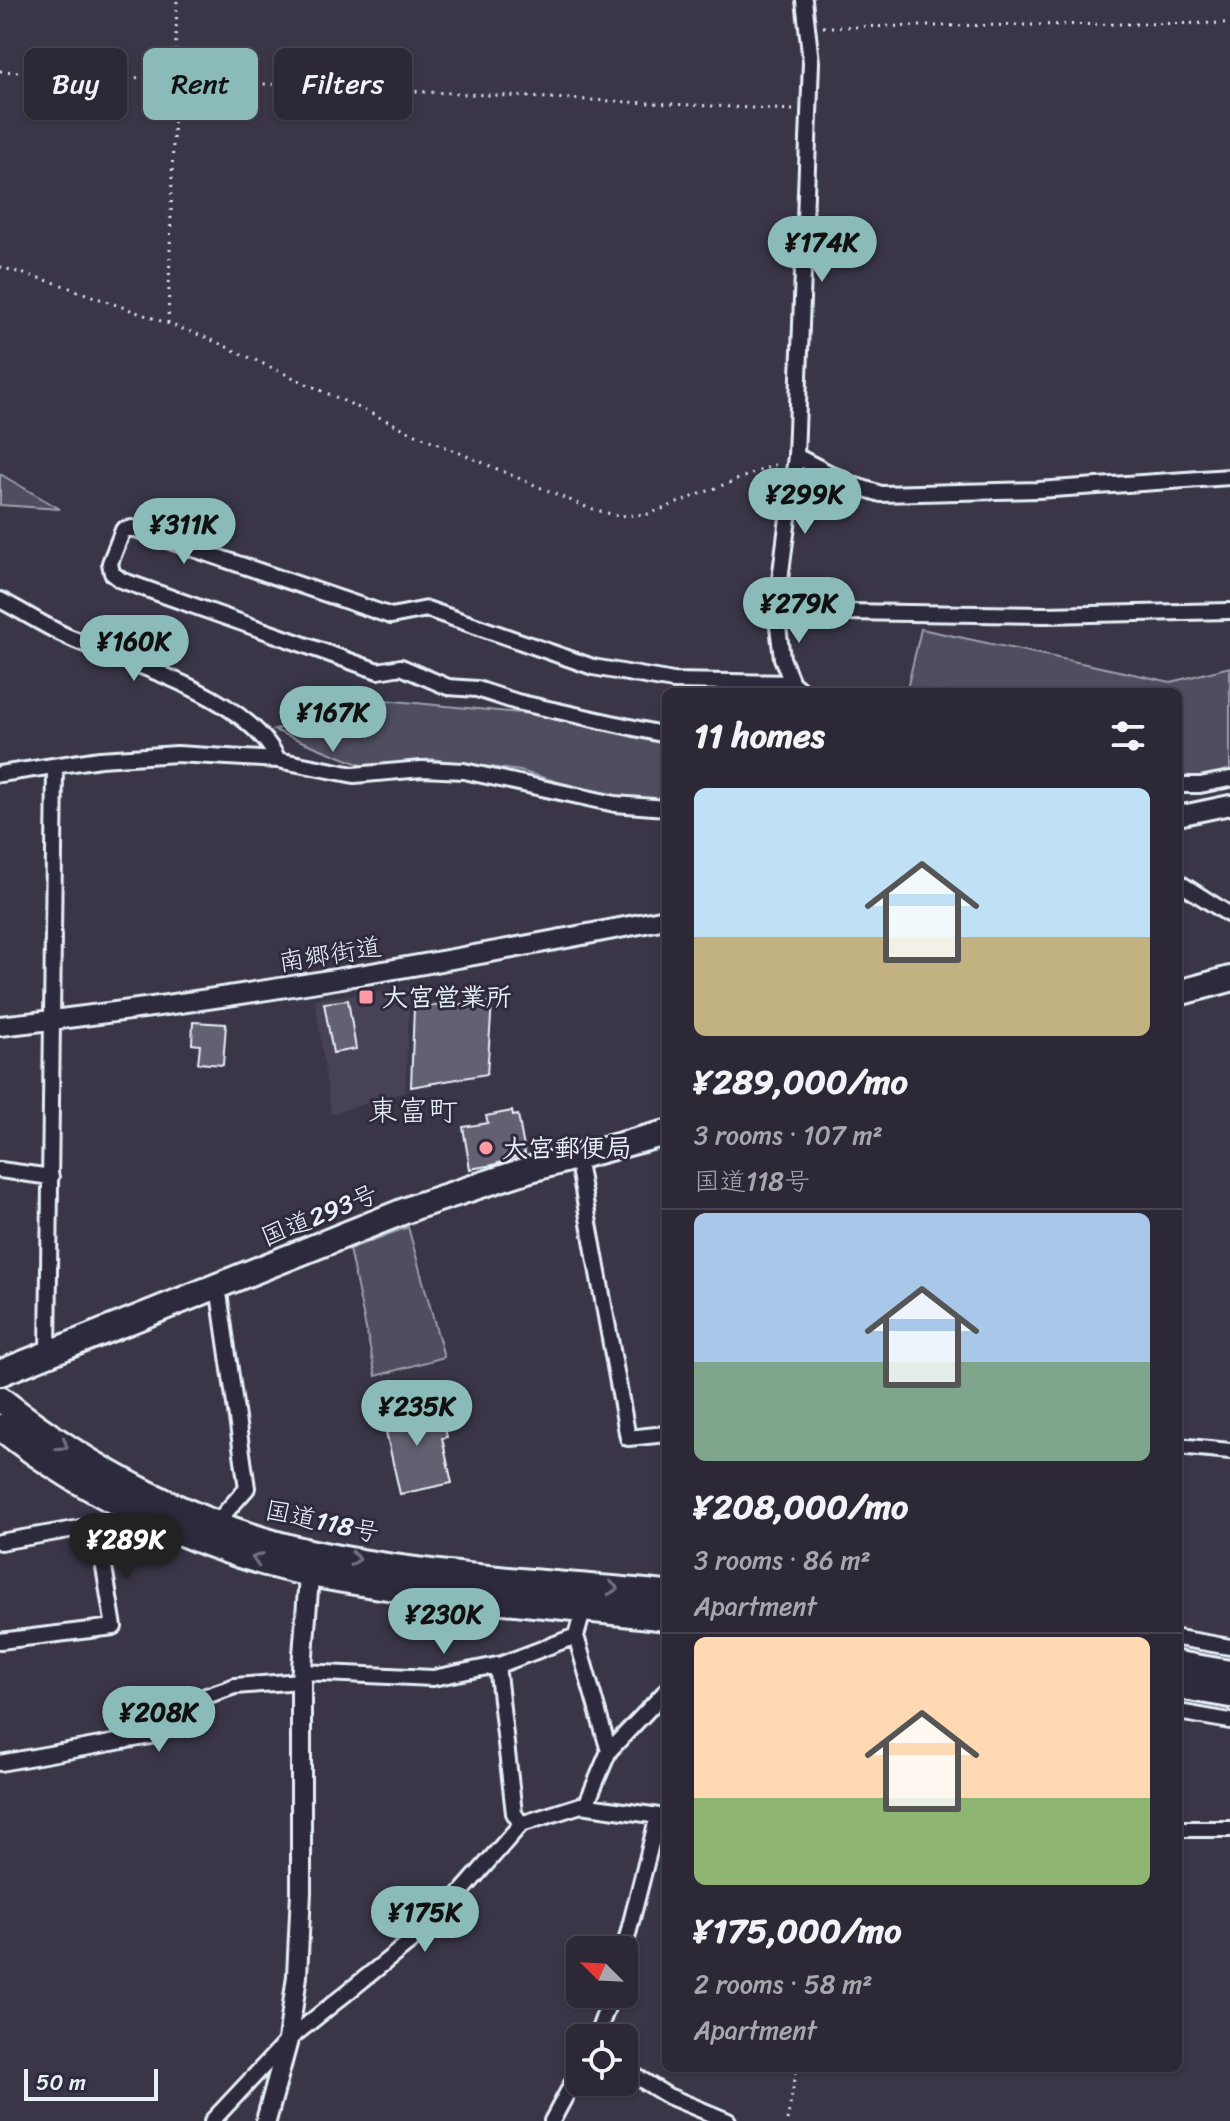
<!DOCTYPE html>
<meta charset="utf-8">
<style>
body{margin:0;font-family:Sriracha,"Klee One",sans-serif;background:#383442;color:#f1f3f6;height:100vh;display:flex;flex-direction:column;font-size:30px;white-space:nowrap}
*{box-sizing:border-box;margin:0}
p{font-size:26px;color:#a6a6ad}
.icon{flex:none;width:44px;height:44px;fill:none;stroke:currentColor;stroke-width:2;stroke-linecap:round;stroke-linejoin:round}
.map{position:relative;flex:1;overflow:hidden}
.panel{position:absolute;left:662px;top:688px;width:520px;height:1384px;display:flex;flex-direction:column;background:#2c2836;border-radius:12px;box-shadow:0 2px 6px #0004,0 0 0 2px #484451}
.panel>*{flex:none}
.hud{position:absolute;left:24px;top:48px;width:518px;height:72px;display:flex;gap:16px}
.needle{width:52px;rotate:294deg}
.controls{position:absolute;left:566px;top:1936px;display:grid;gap:16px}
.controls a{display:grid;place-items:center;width:72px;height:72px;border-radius:12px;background:#2c2836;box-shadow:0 2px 6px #0004,0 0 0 2px #484451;font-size:40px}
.scale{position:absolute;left:24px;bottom:20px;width:134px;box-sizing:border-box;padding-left:8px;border:4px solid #e8f1f8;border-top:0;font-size:22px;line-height:28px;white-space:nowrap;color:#e8f1f8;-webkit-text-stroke:6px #2f2a3d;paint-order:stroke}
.price{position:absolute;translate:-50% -68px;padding:0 18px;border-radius:28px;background:#8bbbb9;color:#111;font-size:26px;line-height:52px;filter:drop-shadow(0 2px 4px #0008)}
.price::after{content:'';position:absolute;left:50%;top:48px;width:24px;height:18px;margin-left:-12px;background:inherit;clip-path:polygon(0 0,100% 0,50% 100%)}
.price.current{background:#222;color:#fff}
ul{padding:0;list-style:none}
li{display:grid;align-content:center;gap:16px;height:424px;padding:0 32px}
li+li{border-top:2px solid #484451}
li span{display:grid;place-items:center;height:248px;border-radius:12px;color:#555}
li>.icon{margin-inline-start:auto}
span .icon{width:144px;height:144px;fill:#fffc;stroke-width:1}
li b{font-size:34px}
h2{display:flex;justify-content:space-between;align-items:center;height:96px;padding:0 32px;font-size:34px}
.chip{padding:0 28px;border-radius:12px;background:#2c2836;box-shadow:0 2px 6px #0004,0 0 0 2px #484451;font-size:28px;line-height:72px}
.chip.current{background:#8bbbb9;color:#111}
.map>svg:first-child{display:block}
.built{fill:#464354}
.green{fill:#504e5f;stroke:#9ca0ac;stroke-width:2}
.building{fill:#636171;stroke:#e8f1f8;stroke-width:2}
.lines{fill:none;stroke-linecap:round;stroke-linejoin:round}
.minor-casing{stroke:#e8f1f8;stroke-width:20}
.tertiary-casing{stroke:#e8f1f8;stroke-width:24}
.trunk-casing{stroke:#e8f1f8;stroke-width:30}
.path{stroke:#e8f1f8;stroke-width:3;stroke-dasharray:2 6;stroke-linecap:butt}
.minor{stroke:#2f2a3d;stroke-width:14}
.tertiary{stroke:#2f2a3d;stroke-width:18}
.trunk{stroke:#2f2a3d;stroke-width:24}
.oneway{stroke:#70707e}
.poi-dot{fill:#ff9aa2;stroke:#2f2a3d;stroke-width:3}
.labels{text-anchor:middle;stroke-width:6;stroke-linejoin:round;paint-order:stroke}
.street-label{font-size:26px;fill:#e8f1f8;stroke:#2f2a3d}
.poi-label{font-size:26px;font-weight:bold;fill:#e8f1f8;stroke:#2f2a3d;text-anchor:start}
.quarter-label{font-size:30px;fill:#e8f1f8;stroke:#2f2a3d}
</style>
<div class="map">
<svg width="1230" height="2121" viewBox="0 0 1230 2121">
<rect width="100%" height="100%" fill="#3a3648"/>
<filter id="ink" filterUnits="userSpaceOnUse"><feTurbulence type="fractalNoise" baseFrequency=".0125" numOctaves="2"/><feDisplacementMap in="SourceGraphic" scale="16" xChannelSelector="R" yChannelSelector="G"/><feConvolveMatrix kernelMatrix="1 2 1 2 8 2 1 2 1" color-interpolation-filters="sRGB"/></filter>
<g filter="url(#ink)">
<path class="built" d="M 410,988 L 405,1092 L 331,1114 L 315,999 Z"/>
<path class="green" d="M 0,474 L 60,509 L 0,505 Z
M 921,629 L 1171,682 L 1230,667 L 1230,777 L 1178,783 L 1178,692 L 948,692 L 907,689 Z
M 374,699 L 666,727 L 666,800 L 615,798 L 520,771 L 431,759 L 368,768 L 274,730 Z
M 408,1227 L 444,1357 L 376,1376 L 349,1249 Z"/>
<path class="building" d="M 348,1000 L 356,1049 L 333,1053 L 324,1003 Z
M 492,1002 L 487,1074 L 411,1087 L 414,1007 Z
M 193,1022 L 226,1024 L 223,1065 L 198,1063 L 200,1045 L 192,1044 Z
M 512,1111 L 513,1116 L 518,1115 L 525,1153 L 493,1165 L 470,1169 L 463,1127 L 488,1123 L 486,1116 Z
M 432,1403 L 436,1421 L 443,1419 L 447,1437 L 442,1438 L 452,1483 L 400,1494 L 382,1414 Z"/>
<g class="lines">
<defs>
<path id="minor" d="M 796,456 L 850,484 L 881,494 L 1038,490 L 1230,477
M 0,600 C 24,612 46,627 71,638 C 133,666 247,695 278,760
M 776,611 L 1045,615 L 1230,611
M 803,692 L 792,683 L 782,658 L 776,611 L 796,456 L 811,62 L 804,0
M 666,735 L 517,702 L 477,689 L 448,687 L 401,667 L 378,671 L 121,580 L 112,573 L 110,563 L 123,530 L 132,528 L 391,616 L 427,609 L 593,667 L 673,681 L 792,683
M 0,774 L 100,759 L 177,754 L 278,760 L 354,775 L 422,769 L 464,771 L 615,804 L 666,808
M 1178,785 L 1200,785 L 1230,779
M 1178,882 L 1230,915
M 577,1157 L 628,1438 L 666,1434
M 0,1170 L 51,1177
M 48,1353 L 55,768
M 1178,1446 L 1230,1451
M 216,1523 L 247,1488 L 218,1286
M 0,1542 L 97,1525 L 114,1627 L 0,1641
M 576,1636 L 609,1751
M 1178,1638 L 1230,1647
M 497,1665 L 514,1813 L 521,1824
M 302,1672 L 433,1678 L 502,1664 L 576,1636 L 584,1608
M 1178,1712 L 1230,1721
M 0,1763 L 156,1735 L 206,1696 L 235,1686 L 301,1681
M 586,1805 L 609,1751 L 666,1691
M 1178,1829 L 1230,1829
M 624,1950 L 658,1816
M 596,2038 L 612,1994
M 624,2069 L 668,2096 L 728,2121
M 212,2121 L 288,2040 L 436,1921 L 521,1824 L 581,1805 L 666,1817
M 552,2121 L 580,2069"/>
<path id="tertiary" d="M 1178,816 L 1230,805
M 0,1026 C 224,1001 445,962 666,919
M 266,2121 L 288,2040 L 297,1976 L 301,1892 L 301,1681 L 310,1564"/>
<path id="trunk" d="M 1178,993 L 1230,979
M 0,1373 L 417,1206 L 527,1170 L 666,1133
M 0,1399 C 90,1470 197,1527 309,1552 C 422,1577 550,1582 666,1594
M 0,1427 C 84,1494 205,1553 311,1574 C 427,1597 548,1604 666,1618
M 1178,1664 L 1230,1673
M 1178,1686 L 1230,1695"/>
</defs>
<use href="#minor" class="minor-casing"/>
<use href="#tertiary" class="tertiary-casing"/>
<use href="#trunk" class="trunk-casing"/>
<path class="path" d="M 823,27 L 1230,23
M 0,71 L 793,110
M 0,267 L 56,283 L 205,337 L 420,436 L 586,507 L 618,516 L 649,514 L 777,464
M 168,323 L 177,0
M 787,2121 L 797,2068"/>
<use href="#minor" class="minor"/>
<use href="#tertiary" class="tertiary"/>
<use href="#trunk" class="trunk"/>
</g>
<defs><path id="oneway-chevron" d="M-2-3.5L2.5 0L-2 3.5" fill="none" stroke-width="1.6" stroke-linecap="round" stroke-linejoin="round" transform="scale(2)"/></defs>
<g class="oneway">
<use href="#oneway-chevron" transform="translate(63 1445) rotate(33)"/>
<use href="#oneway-chevron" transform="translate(257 1559) rotate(-162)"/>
<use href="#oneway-chevron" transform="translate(355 1559) rotate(8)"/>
<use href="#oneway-chevron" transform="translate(613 1588) rotate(6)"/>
</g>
</g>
<g class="poi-dot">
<rect x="358" y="989" width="16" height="16" rx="4"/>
<circle cx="486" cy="1148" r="8"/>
</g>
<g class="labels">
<g class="street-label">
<text transform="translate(330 954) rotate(-9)" y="9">南郷街道</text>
<text transform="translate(319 1215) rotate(-22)" y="9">国道293号</text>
<text transform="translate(322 1521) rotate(12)" y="9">国道118号</text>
</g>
<g class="poi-label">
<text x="382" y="1006">大宮営業所</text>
<text x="502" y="1157">大宮郵便局</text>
</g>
<g class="quarter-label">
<text x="413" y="1121">東富町</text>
</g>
</g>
</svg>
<div class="controls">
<a><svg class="needle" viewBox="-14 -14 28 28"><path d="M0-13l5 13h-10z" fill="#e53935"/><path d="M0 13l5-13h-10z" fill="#a6a6ad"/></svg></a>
<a><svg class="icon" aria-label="locate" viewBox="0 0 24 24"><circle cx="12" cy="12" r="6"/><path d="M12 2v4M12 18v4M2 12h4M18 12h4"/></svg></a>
</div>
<div class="scale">50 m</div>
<b class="price" style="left:822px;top:284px">¥174K</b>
<b class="price" style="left:805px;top:536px">¥299K</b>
<b class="price" style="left:184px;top:566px">¥311K</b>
<b class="price" style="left:799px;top:645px">¥279K</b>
<b class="price" style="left:134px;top:683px">¥160K</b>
<b class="price" style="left:333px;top:754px">¥167K</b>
<b class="price" style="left:417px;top:1448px">¥235K</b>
<b class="price current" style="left:126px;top:1581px">¥289K</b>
<b class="price" style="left:444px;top:1656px">¥230K</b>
<b class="price" style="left:159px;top:1754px">¥208K</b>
<b class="price" style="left:425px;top:1954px">¥175K</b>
<div class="hud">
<a class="chip">Buy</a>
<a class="chip current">Rent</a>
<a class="chip">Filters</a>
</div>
<section class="panel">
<h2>11 homes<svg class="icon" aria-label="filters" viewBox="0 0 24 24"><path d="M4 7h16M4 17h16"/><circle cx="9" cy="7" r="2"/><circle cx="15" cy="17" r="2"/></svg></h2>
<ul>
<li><span style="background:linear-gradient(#bfe0f5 60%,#c2b280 0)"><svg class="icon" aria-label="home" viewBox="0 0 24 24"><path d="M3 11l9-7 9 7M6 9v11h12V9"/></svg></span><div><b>¥289,000/mo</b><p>3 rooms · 107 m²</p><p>国道118号</p></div></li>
<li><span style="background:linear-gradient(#a9c7e8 60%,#7fa58c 0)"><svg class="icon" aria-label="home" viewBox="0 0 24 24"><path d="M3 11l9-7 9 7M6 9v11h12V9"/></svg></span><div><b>¥208,000/mo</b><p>3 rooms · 86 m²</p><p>Apartment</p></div></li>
<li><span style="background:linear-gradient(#ffd9b3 65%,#8fb573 0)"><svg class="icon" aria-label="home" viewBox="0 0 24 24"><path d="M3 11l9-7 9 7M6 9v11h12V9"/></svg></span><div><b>¥175,000/mo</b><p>2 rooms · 58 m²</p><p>Apartment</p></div></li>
</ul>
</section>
</div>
